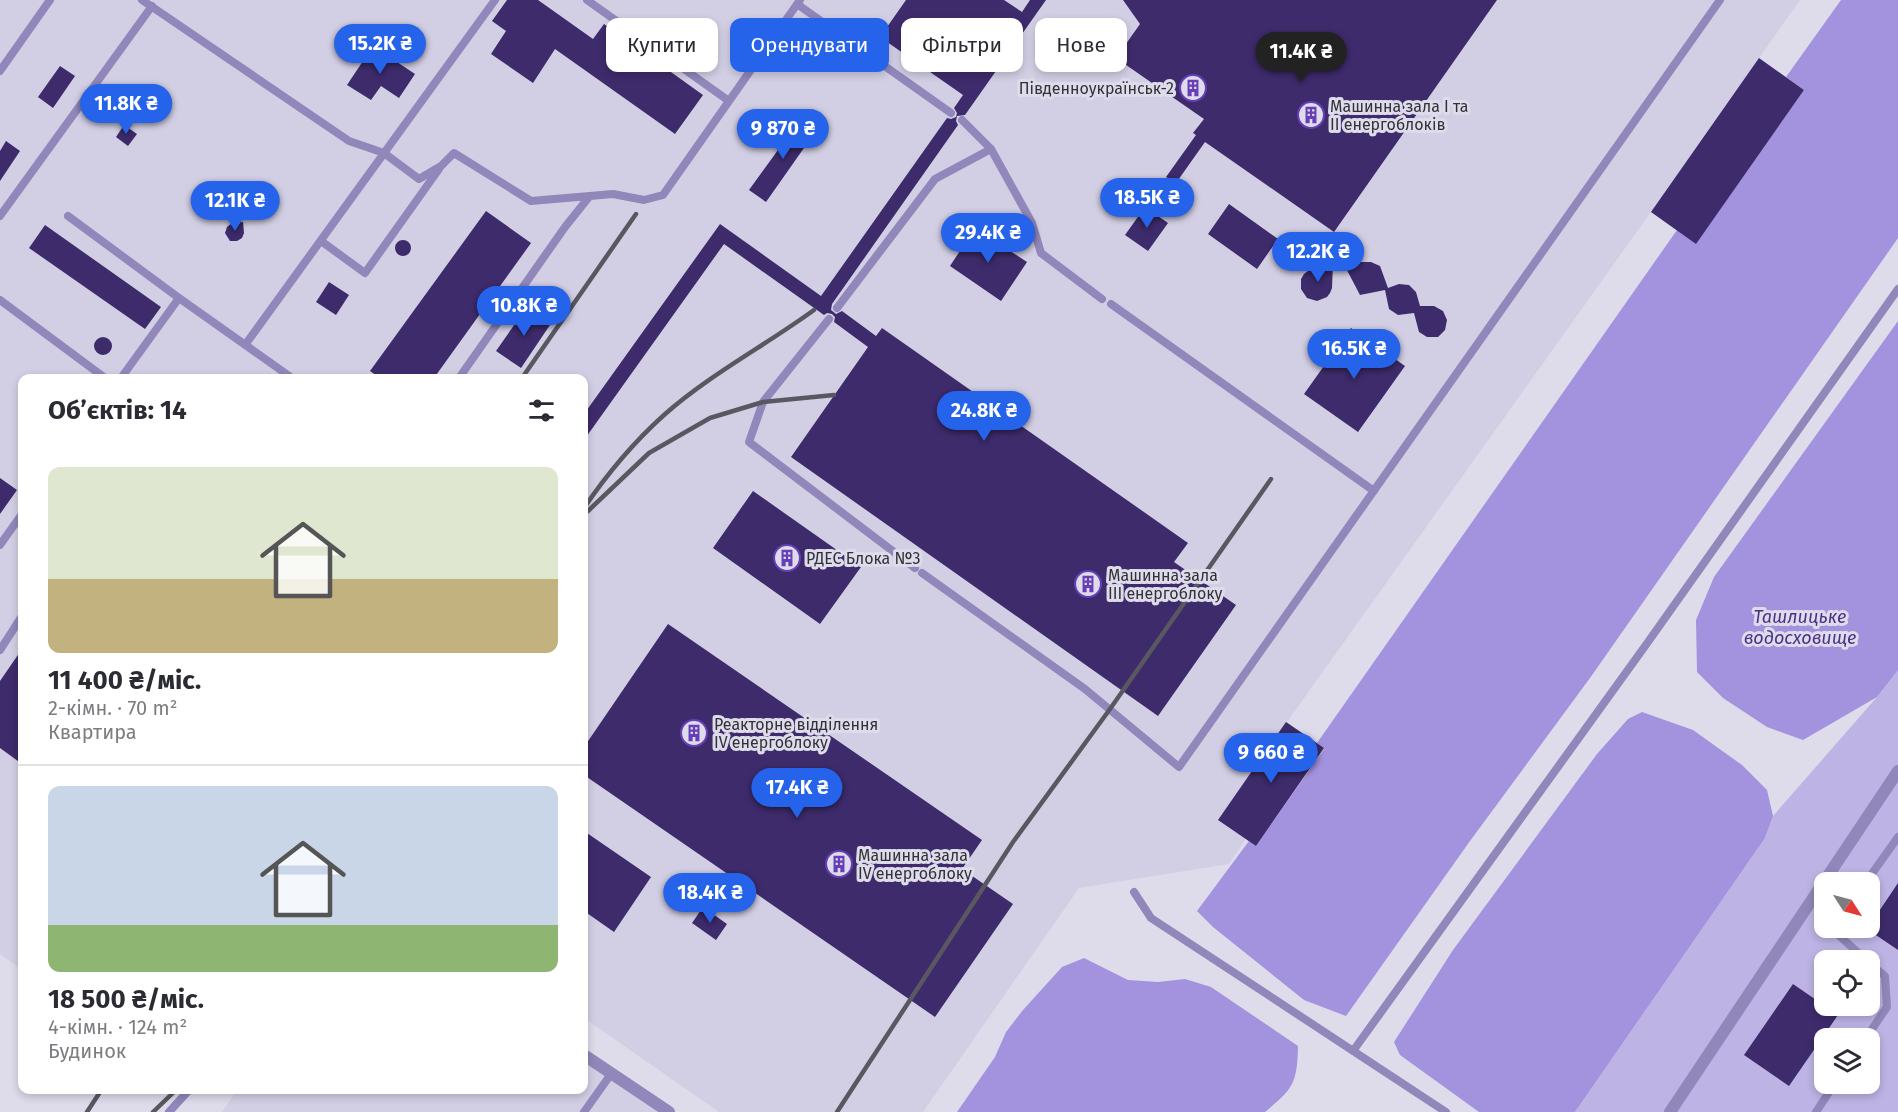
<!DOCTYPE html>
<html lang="uk">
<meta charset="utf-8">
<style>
body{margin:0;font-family:"Fira Sans",sans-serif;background:#f7f7f7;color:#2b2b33;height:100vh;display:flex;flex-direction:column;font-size:22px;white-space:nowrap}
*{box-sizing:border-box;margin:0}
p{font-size:20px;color:#7c7c81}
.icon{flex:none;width:33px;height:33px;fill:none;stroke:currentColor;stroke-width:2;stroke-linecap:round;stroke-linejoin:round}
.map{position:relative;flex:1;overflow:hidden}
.drawer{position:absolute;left:18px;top:374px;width:570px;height:720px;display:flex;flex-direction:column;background:#fff;border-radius:12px;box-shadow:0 3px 9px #0003}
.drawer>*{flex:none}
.hud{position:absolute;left:606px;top:18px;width:570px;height:54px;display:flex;gap:12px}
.needle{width:39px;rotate:126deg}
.fabs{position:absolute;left:1814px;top:872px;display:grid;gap:12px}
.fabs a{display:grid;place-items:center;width:66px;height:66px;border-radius:12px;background:#fff;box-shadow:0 3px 9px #0003;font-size:30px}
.price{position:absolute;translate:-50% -51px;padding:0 14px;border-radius:21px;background:#2563eb;color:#fff;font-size:20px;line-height:39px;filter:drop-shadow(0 2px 3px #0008)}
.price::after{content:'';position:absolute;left:50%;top:36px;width:18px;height:14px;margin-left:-9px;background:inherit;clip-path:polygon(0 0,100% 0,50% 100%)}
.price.on{background:#222;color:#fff}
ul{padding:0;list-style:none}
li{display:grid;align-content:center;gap:12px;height:318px;padding:0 30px}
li+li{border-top:2px solid #e1e1e2}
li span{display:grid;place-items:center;height:186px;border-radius:12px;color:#555}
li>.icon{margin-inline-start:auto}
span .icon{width:108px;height:108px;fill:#fffc;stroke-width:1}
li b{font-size:26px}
h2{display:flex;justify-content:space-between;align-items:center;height:72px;padding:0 30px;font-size:26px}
.chip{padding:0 21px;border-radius:12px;background:#fff;box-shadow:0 3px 9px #0003;font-size:21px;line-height:54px}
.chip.on{background:#2563eb;color:#fff}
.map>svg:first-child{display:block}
.built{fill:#d2cfe5}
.green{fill:#bdb3e5;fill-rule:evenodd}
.water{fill:#a392dd}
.building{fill:#3e2b6c}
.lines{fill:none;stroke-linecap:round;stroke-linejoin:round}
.service{stroke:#9187ba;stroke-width:8}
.minor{stroke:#9187ba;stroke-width:12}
.rail{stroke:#595860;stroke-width:4.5}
.labels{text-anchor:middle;stroke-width:6;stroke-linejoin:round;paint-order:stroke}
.poi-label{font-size:16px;fill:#323137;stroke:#dedceb;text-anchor:start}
.water-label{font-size:18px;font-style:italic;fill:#4c3188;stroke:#dedceb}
</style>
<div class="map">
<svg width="1898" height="1112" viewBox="0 0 1898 1112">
<rect width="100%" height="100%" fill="#dedceb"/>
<path class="built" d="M 0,0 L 1800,0 L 1759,58 L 1804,90 L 1696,244 L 1651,212 L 1287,722 L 1324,748 L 1256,846 L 1246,839 L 1229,864 L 1079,888 L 923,1112 L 719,1112 L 584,1018 L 584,378 L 22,378 L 22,970 L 0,954 Z
M 584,1049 L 675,1112 L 222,1112 L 238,1089 L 584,1089 Z"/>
<path class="green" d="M 1898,670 L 1898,1112 L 1575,1112 L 1765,838 L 1773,816 L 1877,697 ZM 1824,882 L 1869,882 L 1869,927 L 1824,927 ZM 1824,960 L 1869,960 L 1869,1005 L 1824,1005 ZM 1824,1038 L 1869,1038 L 1869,1083 L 1824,1083 Z"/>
<path class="water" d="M 1841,0 L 1898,0 L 1898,238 L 1590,678 L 1470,841 L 1346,1016 L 1304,1000 L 1213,927 L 1197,911 L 1249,841 L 1256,846 L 1324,749 L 1317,743 L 1677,230 L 1696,243 L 1804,90 L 1786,77 Z
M 1898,321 L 1898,670 L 1877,697 L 1803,740 L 1767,727 L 1723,698 L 1697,672 L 1696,620 L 1714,577 Z
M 1642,712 L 1693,730 L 1742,765 L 1767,790 L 1773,816 L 1765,838 L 1575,1112 L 1479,1112 L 1400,1055 L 1394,1042 L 1453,950 L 1597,754 L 1628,719 Z
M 1084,958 L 1128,980 L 1158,982 L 1185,979 L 1211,987 L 1298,1046 C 1297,1083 1294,1088 1265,1112 L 957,1112 L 995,1057 L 1006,1032 L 1023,1010 L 1062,967 Z"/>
<path class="building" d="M 507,0 L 538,0 L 593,39 L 604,24 L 703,95 L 675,134 L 555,49 L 533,83 L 491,54 L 506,31 L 492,21 Z
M 906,0 L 1004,0 L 1022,12 L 1030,0 L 1046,0 L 965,115 L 957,116 L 956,121 L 958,125 L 832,304 L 831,310 L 836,314 L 842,311 L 876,336 L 882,328 L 1188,543 L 1174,562 L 1236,605 L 1158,716 L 791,457 L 868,347 L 834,322 L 835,317 L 832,314 L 827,313 L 824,315 L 724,244 L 584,440 L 584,414 L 720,224 L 821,296 L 947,118 L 951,119 L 956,117 L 957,113 L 954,108 L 963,95 L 880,37 Z
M 1123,0 L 1497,0 L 1334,232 L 1205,142 L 1176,183 L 1166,177 L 1196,135 L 1193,133 L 1204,119 L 1116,58 L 1140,24 Z
M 373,46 L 415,74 L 399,98 L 381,86 L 371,100 L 347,85 Z
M 1759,58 L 1804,90 L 1696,244 L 1651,212 Z
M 60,66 L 75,76 L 53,108 L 38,97 Z
M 802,117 L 818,128 L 766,202 L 749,190 Z
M 124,125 L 137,134 L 128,146 L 116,137 Z
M 6,141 L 20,151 L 0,181 L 0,151 Z
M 251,196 L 256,196 L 261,199 L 263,208 L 259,213 L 247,215 L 245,203 Z
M 1229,204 L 1278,239 L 1257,269 L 1208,234 Z
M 1145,207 L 1168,223 L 1148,251 L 1125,235 Z
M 486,211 L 531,243 L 434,378 L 380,378 L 370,371 Z
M 243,222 L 244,233 L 242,238 L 237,241 L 230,241 L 225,233 L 227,227 L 232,223 Z
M 45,225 L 161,307 L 145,329 L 29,248 Z
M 975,228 L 1027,262 L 1001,301 L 950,266 Z
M 1329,236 L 1349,243 L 1357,262 L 1371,262 L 1380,266 L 1388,288 L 1399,284 L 1409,285 L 1416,292 L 1420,306 L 1434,306 L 1443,311 L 1447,320 L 1445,330 L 1438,337 L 1427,337 L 1419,332 L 1414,313 L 1398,315 L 1389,309 L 1385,290 L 1360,295 Z
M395 248a8 8 0 1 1 16 0a8 8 0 1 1-16 0Z
M 1333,262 L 1332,288 L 1330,293 L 1327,297 L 1317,301 L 1307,298 L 1301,289 L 1301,279 L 1304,274 L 1308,271 Z
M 329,282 L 349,295 L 336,315 L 316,302 Z
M 528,305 L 552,322 L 521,368 L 496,351 Z
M 1351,328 L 1405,366 L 1358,432 L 1304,394 Z
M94 346a9 9 0 1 1 18 0a9 9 0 1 1-18 0Z
M 0,478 L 17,490 L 0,514 Z
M 753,491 L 861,567 L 820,624 L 713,548 Z
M 668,624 L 982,840 L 962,869 L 1013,904 L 935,1017 L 584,775 L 584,747 Z
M 22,649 L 22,764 L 0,748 L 0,681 Z
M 1286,722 L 1324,748 L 1256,846 L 1218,820 Z
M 584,831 L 651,877 L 614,932 L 584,911 Z
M 1898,883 L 1898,950 L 1867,929 Z
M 703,907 L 727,924 L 716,940 L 692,923 Z
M 1793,984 L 1838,1015 L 1789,1086 L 1744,1055 Z"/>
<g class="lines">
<path class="service" d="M 142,0 L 349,141 L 384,153 L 419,179 L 441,166 L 454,153 L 531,201 L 613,194 L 644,200 L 663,195 L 800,0
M 587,0 L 729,101
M 797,4 L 951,113
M 0,71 L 50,0
M 962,120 L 991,149 L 1032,223 L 1041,253 L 1102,299
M 0,216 L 152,6
M 68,216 L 179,298 L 292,378
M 321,241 L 365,273 L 439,169
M 0,300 L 105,378
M 1111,304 L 1374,491
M 837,308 L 935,179 L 991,149
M 829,319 L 763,402 L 749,442 L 915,568
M 245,345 L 495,0
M 121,378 L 179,298
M 459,378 L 565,227 L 589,197
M 0,545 L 22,514
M 922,573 L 1085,689 L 1179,767 L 1720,0
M 0,650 L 22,616
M 1866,882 L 1898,837
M 1134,892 L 1151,918 L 1446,1112
M 1835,927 L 1833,930 L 1866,960
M 1866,1038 L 1887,1007 L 1885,976 L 1869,963
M 1353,1051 L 1648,642 L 1898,289
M 169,1112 L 190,1089
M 584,1112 L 611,1074
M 1816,1112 L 1835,1083"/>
<path class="minor" d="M 584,1055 L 669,1112
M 1670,1112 L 1898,771"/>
<path class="rail" d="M 522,378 L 636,214
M 584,508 C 607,474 634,442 664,415 C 709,375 766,345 814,310
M 588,511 L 649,453 L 710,418 L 763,402 L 834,395
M 87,1112 L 102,1089
M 153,1112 L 177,1089
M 837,1112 L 1013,842 L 1110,709 L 1271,479"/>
</g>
<defs>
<symbol id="building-ring" viewBox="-11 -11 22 22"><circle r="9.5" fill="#dedceb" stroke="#663eb7" stroke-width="1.5"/><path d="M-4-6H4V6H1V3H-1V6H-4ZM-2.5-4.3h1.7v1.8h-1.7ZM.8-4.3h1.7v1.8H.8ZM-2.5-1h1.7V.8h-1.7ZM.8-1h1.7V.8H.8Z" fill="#663eb7"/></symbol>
</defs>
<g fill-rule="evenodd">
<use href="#building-ring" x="1178" y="73" width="30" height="30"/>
<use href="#building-ring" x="1296" y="100" width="30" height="30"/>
<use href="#building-ring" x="772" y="543" width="30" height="30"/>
<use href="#building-ring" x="1073" y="569" width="30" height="30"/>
<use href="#building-ring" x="679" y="718" width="30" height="30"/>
<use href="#building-ring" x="824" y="849" width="30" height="30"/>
</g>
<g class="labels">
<g class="poi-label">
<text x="1174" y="94" text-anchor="end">Південноукраїнськ-2</text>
<text x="1330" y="112">Машинна зала I та<tspan x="1330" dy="18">II енергоблоків</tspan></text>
<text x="806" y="564">РДЕС Блока №3</text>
<text x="1108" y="581">Машинна зала<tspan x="1108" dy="18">III енергоблоку</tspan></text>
<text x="714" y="730">Реакторне відділення<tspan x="714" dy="18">IV енергоблоку</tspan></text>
<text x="858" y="861">Машинна зала<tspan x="858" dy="18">IV енергоблоку</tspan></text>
</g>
<g class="water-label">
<text x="1800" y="623">Ташлицьке<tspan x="1800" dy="21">водосховище</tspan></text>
</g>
</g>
</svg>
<div class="fabs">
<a><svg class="needle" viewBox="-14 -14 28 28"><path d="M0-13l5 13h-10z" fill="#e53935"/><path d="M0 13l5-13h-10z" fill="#7c7c81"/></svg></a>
<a><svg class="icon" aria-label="locate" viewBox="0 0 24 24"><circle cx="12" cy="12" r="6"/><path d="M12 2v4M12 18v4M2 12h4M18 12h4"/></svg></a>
<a><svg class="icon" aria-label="layers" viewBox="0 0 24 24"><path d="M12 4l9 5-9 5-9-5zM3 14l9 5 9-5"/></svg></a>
</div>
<b class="price" style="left:380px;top:75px">15.2K ₴</b>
<b class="price on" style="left:1301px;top:83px">11.4K ₴</b>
<b class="price" style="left:126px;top:135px">11.8K ₴</b>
<b class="price" style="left:783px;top:160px">9 870 ₴</b>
<b class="price" style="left:1147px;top:229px">18.5K ₴</b>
<b class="price" style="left:235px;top:232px">12.1K ₴</b>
<b class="price" style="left:988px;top:264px">29.4K ₴</b>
<b class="price" style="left:1318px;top:283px">12.2K ₴</b>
<b class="price" style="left:524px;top:337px">10.8K ₴</b>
<b class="price" style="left:1354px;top:380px">16.5K ₴</b>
<b class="price" style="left:984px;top:442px">24.8K ₴</b>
<b class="price" style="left:1271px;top:784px">9 660 ₴</b>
<b class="price" style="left:797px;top:819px">17.4K ₴</b>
<b class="price" style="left:710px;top:924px">18.4K ₴</b>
<div class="hud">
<a class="chip">Купити</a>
<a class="chip on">Орендувати</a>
<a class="chip">Фільтри</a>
<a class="chip">Нове</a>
</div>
<section class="drawer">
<h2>Об’єктів: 14<svg class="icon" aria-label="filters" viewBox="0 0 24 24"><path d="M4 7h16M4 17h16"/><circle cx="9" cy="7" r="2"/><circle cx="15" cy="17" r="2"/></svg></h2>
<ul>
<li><span style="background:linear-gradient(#dfe7d0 60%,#c2b280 0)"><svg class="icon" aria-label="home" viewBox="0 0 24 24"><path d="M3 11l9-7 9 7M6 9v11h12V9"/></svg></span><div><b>11 400 ₴/міс.</b><p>2-кімн. · 70 m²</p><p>Квартира</p></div></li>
<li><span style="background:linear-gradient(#c9d6e8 75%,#8fb573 0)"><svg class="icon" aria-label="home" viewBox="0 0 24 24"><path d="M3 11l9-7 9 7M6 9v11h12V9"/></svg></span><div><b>18 500 ₴/міс.</b><p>4-кімн. · 124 m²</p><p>Будинок</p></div></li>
</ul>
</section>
</div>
